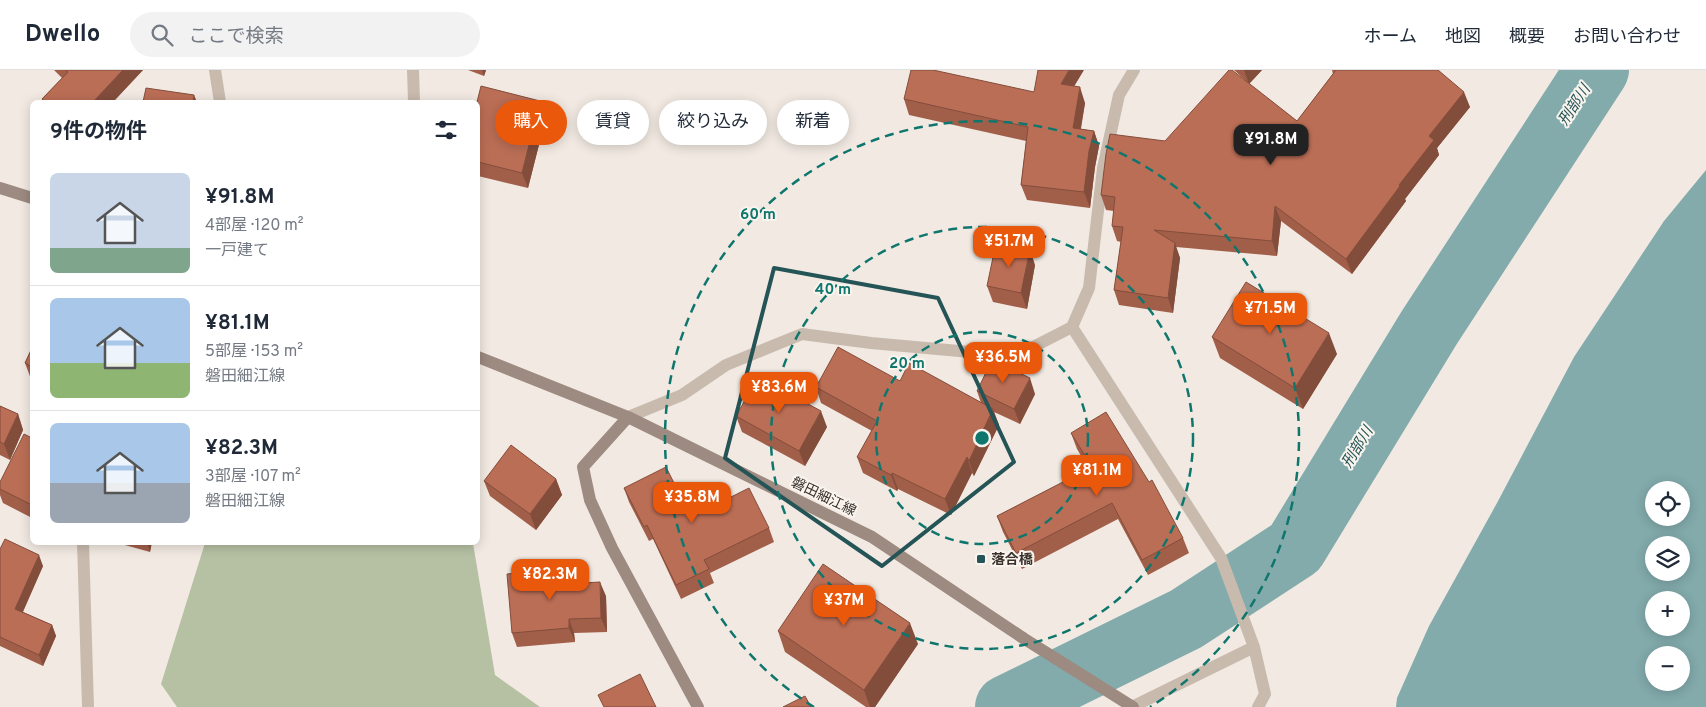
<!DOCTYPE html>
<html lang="ja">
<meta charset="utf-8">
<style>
body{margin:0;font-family:Overpass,"Noto Sans JP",sans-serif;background:#f2f2f3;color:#1f2937;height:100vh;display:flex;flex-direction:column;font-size:19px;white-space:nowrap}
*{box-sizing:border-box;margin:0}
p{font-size:16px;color:#747a83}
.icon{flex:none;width:28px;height:28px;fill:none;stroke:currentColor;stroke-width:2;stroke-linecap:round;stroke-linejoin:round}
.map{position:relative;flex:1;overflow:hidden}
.panel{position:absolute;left:30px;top:30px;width:450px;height:445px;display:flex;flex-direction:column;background:#fff;border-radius:8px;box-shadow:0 2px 12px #0003}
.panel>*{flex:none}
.guide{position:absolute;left:495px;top:30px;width:475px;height:45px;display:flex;gap:10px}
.tools{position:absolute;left:1645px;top:411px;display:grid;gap:10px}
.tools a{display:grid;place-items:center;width:45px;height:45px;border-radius:50%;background:#fff;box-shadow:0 2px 12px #0003;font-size:25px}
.price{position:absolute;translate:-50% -42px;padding:0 11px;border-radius:10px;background:#ea580c;color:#fff;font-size:16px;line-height:32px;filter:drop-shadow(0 1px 2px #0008)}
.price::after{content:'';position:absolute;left:50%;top:30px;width:15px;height:11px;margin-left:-8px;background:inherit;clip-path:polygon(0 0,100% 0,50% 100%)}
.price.selected{background:#222;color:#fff}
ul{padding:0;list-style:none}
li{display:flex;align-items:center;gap:15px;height:125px;padding:0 20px}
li+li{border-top:1px solid #e0e1e3}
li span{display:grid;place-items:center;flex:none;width:140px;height:100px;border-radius:8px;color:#555}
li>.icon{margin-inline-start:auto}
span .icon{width:60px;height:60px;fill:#fffc;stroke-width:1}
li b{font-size:21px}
h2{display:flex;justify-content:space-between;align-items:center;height:60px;padding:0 20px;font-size:21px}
.chip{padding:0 18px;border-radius:22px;background:#fff;box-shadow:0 2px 12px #0003;font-size:18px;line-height:45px}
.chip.selected{background:#ea580c;color:#fff}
header{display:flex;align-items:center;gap:30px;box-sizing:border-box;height:70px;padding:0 25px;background:#fff;border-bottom:1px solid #e0e1e3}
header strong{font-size:24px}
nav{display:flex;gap:28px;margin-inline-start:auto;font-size:18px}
.search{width:350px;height:45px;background:#f2f2f3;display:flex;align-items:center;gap:12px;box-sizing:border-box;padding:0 18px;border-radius:28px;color:#747a83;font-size:19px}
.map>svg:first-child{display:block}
.green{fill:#b6c0a3}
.water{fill:#83abac;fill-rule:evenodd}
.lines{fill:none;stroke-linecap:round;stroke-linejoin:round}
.river{stroke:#83abac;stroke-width:64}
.street{stroke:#c9baae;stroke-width:12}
.secondary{stroke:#9d8a80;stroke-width:12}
.secondary-bridge{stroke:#9d8a80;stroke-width:12}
.wall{fill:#a15f4a}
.shaded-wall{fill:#834d3c}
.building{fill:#bb6e56;stroke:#834d3c}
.marked{fill:none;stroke:#255457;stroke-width:4;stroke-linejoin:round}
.ring{fill:none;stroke:#0f766e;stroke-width:2.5;stroke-dasharray:9 6}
.poi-dot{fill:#255457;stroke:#f9f4ee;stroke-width:2}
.labels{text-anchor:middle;stroke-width:4;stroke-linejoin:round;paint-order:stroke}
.street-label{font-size:14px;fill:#39302c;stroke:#f9f4ee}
.poi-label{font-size:14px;font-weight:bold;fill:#39302c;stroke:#f9f4ee;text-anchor:start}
.water-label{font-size:15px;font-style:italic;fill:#255457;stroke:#f9f4ee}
.centre{fill:#0f766e;stroke:#f9f4ee;stroke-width:2.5}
.ring-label{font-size:15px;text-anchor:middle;font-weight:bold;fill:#0f766e;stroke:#f9f4ee;stroke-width:4;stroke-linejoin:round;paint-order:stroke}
</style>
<header>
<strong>Dwello</strong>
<div class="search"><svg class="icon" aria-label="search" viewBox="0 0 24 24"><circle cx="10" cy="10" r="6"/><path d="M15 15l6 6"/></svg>ここで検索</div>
<nav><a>ホーム</a><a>地図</a><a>概要</a><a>お問い合わせ</a></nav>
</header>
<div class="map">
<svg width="1706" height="637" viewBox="0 0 1706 637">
<rect width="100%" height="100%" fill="#f2eae2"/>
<path class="green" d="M 205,473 L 473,473 L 495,605 L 540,637 L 177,637 L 161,614 Z"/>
<path class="water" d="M 1706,100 L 1706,637 L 1396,637 L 1397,628 L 1429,556 L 1497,433 L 1574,287 L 1664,151 ZM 1654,420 L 1681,420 L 1681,448 L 1654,448 ZM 1654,475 L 1681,475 L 1681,502 L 1654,502 ZM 1654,530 L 1681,530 L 1681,558 L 1654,558 ZM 1654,585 L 1681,585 L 1681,612 L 1654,612 Z"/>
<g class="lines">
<path class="river" d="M 1007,637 L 1186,549 L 1295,478 L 1429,258 L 1597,0"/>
<path class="street" d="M 215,0 L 220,32
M 413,0 L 414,32
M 1072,257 L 1221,488 L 1254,577 L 1265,624 L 1258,637
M 628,347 L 682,325 L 726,295 L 802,264 L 871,273 L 981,283 L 1033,277 L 1072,257 L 1089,218 L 1103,98 L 1119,25 L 1134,0
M 83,472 L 88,637
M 1132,637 L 1254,577"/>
<path class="secondary" d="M 0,118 L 32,128
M 478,287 L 628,347 L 872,467 L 1023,568
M 628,347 L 583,397 L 590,430 L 612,478 L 698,637"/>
<path class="secondary-bridge" d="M 1023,568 L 1133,637"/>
</g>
<path class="wall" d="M 54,0 L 143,0 L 113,32 L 44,32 L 42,29 L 62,8 Z
M 468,0 L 486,0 L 484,6 Z
M 1234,0 L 1262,0 L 1249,14 L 1297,51 L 1333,4 L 1332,0 L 1438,0 L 1470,37 L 1437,78 L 1439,85 L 1405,129 L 1406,131 L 1352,204 L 1281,151 L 1277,186 L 1176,177 L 1180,188 L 1173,243 L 1119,235 L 1114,220 L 1121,172 L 1117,171 L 1112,156 L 1114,141 L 1106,140 L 1101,125 L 1165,71 L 1245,10 Z
M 1074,17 L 1085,33 L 1081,59 L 1094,61 L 1099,76 L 1095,97 L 1090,138 L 1027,130 L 1021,115 L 1026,71 L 909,45 L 904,29 L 1034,22 Z
M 540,31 L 546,47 L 528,118 L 478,106 L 478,32 Z
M 1035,195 L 1027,239 L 993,232 L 987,216 Z
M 1212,267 L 1337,284 L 1303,339 L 1220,288 Z
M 32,278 L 32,309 L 31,309 L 25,293 Z
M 900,311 L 981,333 L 977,321 L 1035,324 L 1020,354 L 994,342 L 999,355 L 974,406 L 972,403 L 951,445 L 898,419 L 897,421 L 863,403 L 857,387 L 872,361 L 821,333 L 816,317 Z
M 0,336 L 18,344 L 23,360 L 10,390 L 0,385 Z
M 736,346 L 827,357 L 805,396 L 742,362 Z
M 1071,363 L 1183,468 L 1189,483 L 1148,505 L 1118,449 L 1022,499 L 1003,462 L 997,446 L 1089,399 L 1077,379 Z
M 32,368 L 32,448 L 3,433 L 0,425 L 0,412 Z
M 556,409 L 562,425 L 536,460 L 490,426 L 484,411 Z
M 624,418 L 691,447 L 769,458 L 774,472 L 710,503 L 714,513 L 681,529 L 653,469 L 649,471 L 629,432 Z
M 114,472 L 152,472 L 150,482 Z
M 0,479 L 43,496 L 23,542 L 52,555 L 56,566 L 43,596 L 0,576 Z
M 569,512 L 569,514 L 606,526 L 607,562 L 574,563 L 575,572 L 517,577 L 512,563 Z
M 778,561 L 918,574 L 875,637 L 866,637 L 785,582 Z"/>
<path class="shaded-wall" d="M 123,0 L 143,0 L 113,32 L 93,32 Z
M 482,0 L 486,0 L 484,6 Z
M 1069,0 L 1084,0 L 1066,30 L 1061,14 Z
M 1244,0 L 1262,0 L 1249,14 Z
M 1080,17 L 1085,33 L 1078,73 L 1073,58 Z
M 1464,22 L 1470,37 L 1437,78 L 1439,85 L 1405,129 L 1406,131 L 1352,204 L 1346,189 L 1399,115 L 1429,66 Z
M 194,25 L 197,32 L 193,32 Z
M 540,31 L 546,47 L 528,118 L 522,103 Z
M 1094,61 L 1099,76 L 1095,97 L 1090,138 L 1084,122 L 1089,81 Z
M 1275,136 L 1281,151 L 1277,186 L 1272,171 Z
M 1175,173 L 1180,188 L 1173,243 L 1168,228 Z
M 1030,179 L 1035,195 L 1027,239 L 1021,223 Z
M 1329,263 L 1337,284 L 1303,339 L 1295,318 Z
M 1030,308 L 1035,324 L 1020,354 L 1014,339 Z
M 993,339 L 999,355 L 974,406 L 969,391 Z
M 821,341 L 827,357 L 805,396 L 799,381 Z
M 18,344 L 23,360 L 10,390 L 4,374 Z
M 967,387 L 972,403 L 951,445 L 945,429 Z
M 892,403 L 898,419 L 897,421 L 891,405 Z
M 556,409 L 562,425 L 536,460 L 530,444 Z
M 147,472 L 152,472 L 150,482 Z
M 39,485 L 43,496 L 19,550 L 15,539 Z
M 564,498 L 569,512 L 571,528 L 565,514 Z
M 600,512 L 606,526 L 607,562 L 601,548 Z
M 569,549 L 574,563 L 575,572 L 569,558 Z
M 910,553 L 918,574 L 875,637 L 870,637 L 864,620 Z
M 52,555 L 56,566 L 43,596 L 39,585 Z"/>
<path class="building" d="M 65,0 L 123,0 L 93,32 L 46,32 L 42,29 L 68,2 Z
M 911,0 L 933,0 L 1034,22 L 1038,0 L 1069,0 L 1061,14 L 1080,17 L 1073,58 L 1094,61 L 1089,81 L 1084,122 L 1021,115 L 1028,57 L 904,29 Z
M 1229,0 L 1232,0 L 1297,51 L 1336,0 L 1438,0 L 1464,22 L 1429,66 L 1434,70 L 1399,115 L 1400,116 L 1346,189 L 1275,136 L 1272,171 L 1154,160 L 1175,173 L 1168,228 L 1114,220 L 1123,157 L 1112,156 L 1115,127 L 1101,125 L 1106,84 L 1110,64 L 1165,71 Z
M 481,16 L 540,31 L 522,103 L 478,92 L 478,32 L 477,32 Z
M 146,18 L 194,25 L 193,32 L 143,32 Z
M 996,173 L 1030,179 L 1021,223 L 987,216 Z
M 1246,212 L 1329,263 L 1295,318 L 1212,267 Z
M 838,277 L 900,311 L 909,293 L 993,339 L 969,391 L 967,387 L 945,429 L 892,403 L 891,405 L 857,387 L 877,351 L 816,317 Z
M 32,278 L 32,297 L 25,293 Z
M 992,290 L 1030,308 L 1014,339 L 977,321 Z
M 758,307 L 821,341 L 799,381 L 736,346 Z
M 0,336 L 18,344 L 4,374 L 0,372 Z
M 1106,342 L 1149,412 L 1152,410 L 1183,468 L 1142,490 L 1112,433 L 1016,483 L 997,446 L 1092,397 L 1071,363 Z
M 24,364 L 32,368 L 32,435 L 0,419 L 0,412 Z
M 511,375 L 556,409 L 530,444 L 484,411 Z
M 666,397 L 691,447 L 749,418 L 769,458 L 704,490 L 709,499 L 676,515 L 647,455 L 644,457 L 624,418 Z
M 5,469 L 39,485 L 15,539 L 52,555 L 39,585 L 0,567 L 0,479 Z
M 823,494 L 910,553 L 864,620 L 778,561 Z
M 564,498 L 565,514 L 600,512 L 601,548 L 569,549 L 569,558 L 512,563 L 507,504 Z
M 640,604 L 656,637 L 604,637 L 598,625 Z
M 805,626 L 811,637 L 783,637 Z"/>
<path class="marked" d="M 774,198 L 938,228 L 1014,392 L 882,496 L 725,388 Z"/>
<g class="ring">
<circle cx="982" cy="368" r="106"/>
<circle cx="982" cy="368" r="211"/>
<path d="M814 637A317 317 0 1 1 1150 637"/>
</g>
<rect class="poi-dot" x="976" y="484" width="10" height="10" rx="2.5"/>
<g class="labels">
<g class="street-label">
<text transform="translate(824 426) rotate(26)" y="5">磐田細江線</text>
</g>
<g class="poi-label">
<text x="991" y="494">落合橋</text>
</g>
<g class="water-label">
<text transform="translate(1574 35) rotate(-57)" y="5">刑部川</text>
<text transform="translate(1357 377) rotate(-59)" y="5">刑部川</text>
</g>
</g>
<circle cx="982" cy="368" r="8" class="centre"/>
<g class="ring-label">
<text x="758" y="149">60 m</text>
<text x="833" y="224">40 m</text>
<text x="907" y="298">20 m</text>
</g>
</svg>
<div class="tools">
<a><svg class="icon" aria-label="locate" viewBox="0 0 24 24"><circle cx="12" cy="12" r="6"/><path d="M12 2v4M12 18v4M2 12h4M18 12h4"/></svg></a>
<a><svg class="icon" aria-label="layers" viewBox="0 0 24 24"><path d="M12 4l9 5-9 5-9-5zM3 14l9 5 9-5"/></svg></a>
<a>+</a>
<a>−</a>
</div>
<b class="price selected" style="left:1271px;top:96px">¥91.8M</b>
<b class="price" style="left:1009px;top:198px">¥51.7M</b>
<b class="price" style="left:1270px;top:265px">¥71.5M</b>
<b class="price" style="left:1003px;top:314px">¥36.5M</b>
<b class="price" style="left:779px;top:344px">¥83.6M</b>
<b class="price" style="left:1097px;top:427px">¥81.1M</b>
<b class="price" style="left:692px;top:454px">¥35.8M</b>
<b class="price" style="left:550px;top:531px">¥82.3M</b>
<b class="price" style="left:844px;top:557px">¥37M</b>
<div class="guide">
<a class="chip selected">購入</a>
<a class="chip">賃貸</a>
<a class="chip">絞り込み</a>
<a class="chip">新着</a>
</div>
<section class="panel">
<h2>9件の物件<svg class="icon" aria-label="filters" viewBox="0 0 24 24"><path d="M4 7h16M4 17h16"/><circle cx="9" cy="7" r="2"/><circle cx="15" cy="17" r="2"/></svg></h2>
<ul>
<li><span style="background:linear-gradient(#c9d6e8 75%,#7fa58c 0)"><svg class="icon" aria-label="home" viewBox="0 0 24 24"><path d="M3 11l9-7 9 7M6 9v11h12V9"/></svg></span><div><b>¥91.8M</b><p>4部屋 · 120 m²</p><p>一戸建て</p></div></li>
<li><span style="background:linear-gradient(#a9c7e8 65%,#8fb573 0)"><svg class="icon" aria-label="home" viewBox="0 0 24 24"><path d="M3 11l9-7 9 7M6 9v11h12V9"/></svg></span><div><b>¥81.1M</b><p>5部屋 · 153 m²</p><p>磐田細江線</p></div></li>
<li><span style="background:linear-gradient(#a9c7e8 60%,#9aa5b1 0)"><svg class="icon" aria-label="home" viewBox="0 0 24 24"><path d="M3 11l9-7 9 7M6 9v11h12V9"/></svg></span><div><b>¥82.3M</b><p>3部屋 · 107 m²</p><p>磐田細江線</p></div></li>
</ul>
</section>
</div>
